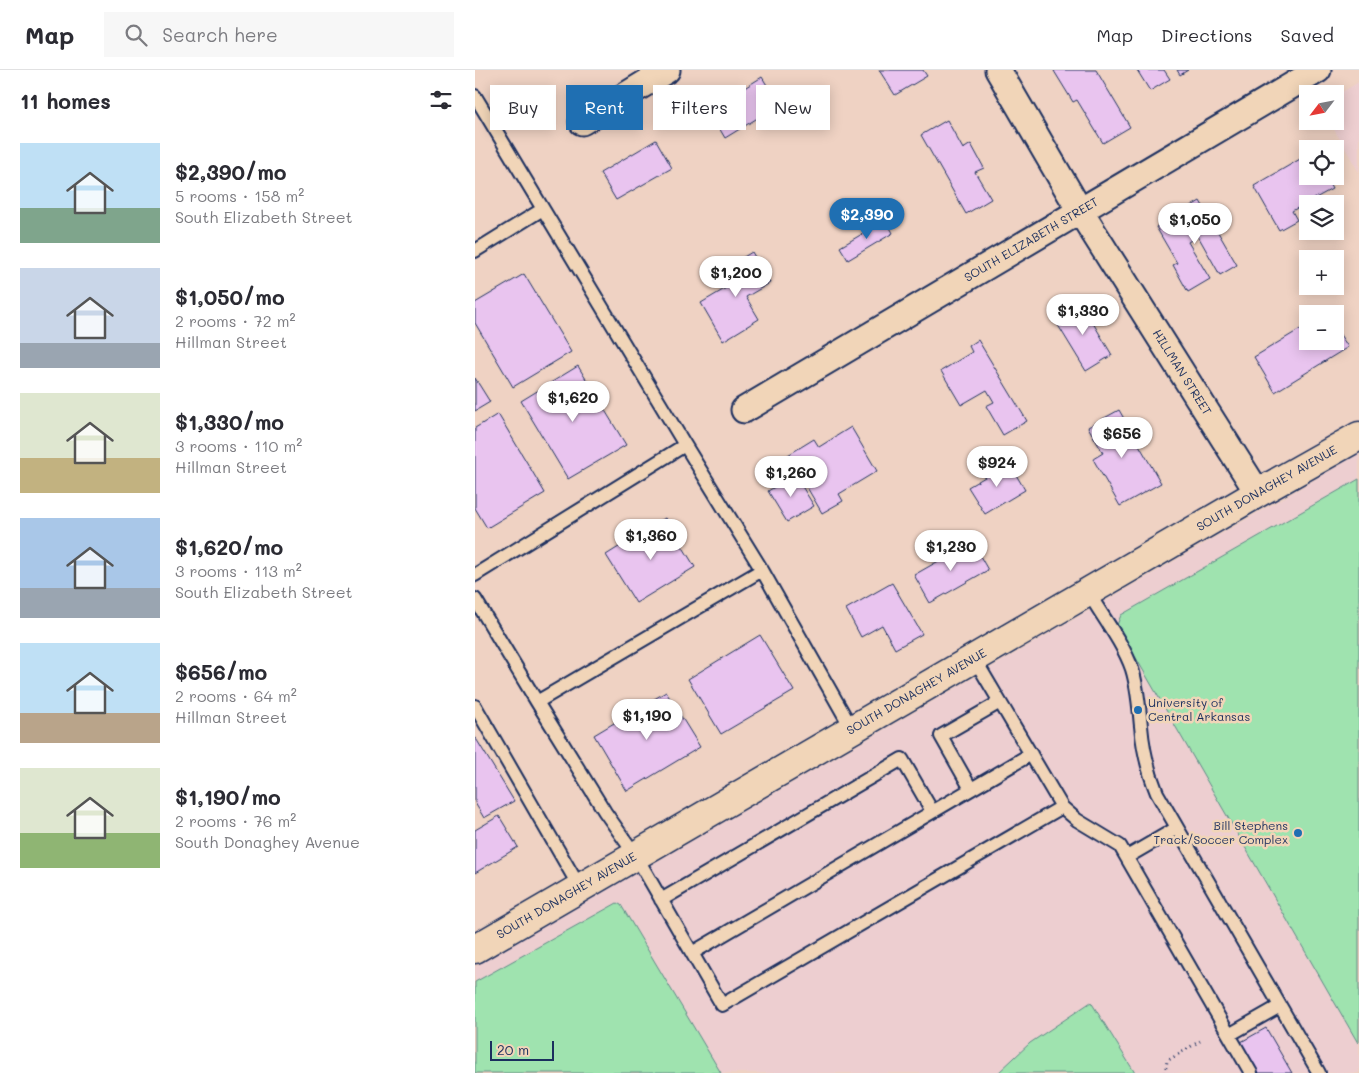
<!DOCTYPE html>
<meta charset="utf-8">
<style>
body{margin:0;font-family:Mali,sans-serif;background:#f7f7f7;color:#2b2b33;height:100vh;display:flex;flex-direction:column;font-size:19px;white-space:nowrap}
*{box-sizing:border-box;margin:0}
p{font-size:16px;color:#7c7c81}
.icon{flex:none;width:28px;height:28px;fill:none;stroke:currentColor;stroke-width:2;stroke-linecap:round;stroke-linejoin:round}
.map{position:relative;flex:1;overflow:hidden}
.drawer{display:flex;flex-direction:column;background:#fff;width:475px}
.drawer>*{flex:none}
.top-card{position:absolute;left:15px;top:15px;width:475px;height:45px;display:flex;gap:10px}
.needle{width:32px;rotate:238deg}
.buttons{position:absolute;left:824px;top:15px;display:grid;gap:10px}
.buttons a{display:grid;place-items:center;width:45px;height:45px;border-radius:0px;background:#fff;box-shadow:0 2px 12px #0003;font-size:25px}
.scale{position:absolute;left:15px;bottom:12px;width:64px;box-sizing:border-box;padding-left:5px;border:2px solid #1b2f5e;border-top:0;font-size:14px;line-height:18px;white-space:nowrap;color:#1b2f5e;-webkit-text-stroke:4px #f1d5b8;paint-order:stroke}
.price{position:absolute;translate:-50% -42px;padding:0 11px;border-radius:18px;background:#fff;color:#222;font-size:16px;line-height:32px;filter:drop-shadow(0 1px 2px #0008)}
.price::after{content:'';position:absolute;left:50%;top:30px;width:15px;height:11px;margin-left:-8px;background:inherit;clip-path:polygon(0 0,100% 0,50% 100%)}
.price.active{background:#1f6fb2;color:#fff}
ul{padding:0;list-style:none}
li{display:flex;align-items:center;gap:15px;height:125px;padding:0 20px}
li span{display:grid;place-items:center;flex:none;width:140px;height:100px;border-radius:0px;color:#555}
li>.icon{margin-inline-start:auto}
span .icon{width:60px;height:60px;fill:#fffc;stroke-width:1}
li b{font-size:21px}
h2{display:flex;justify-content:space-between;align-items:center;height:60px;padding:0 20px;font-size:21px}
.chip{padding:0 18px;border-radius:0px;background:#fff;box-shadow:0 2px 12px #0003;font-size:18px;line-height:45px}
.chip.active{background:#1f6fb2;color:#fff}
header{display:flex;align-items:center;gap:30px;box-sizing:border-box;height:70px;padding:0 25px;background:#fff;border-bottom:1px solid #e1e1e2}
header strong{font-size:24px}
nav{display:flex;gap:28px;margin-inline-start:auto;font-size:18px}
.search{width:350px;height:45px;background:#f7f7f7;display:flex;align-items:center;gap:12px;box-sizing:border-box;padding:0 18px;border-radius:0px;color:#7c7c81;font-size:19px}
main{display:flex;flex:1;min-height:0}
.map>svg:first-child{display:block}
.built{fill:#edced0}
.green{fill:#9fe3af;stroke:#5d8986}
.building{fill:#e9c4ef;stroke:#1b2f5e}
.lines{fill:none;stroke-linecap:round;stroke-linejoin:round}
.service-casing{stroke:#1b2f5e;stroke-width:16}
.minor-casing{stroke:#1b2f5e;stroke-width:29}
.tertiary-casing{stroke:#1b2f5e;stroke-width:31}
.path{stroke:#1b2f5e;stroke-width:3;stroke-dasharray:1 4;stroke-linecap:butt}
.service{stroke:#f1d5b8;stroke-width:12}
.minor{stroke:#f1d5b8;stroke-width:25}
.tertiary{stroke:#f1d5b8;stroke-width:28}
.poi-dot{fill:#1f6fb2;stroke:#f1d5b8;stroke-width:2}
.labels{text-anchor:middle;stroke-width:5;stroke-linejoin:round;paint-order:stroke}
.street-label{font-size:12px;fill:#1b2f5e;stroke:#f1d5b8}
.poi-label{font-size:12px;fill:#1b2f5e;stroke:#f1d5b8;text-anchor:start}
</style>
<header>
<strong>Map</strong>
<div class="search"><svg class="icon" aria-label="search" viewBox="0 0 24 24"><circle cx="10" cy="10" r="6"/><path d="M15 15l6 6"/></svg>Search here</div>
<nav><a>Map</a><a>Directions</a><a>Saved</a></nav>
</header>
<main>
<section class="drawer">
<h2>11 homes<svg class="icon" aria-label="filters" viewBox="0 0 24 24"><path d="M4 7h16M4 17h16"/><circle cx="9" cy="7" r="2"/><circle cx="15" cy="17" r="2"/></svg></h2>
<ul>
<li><span style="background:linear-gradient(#bfe0f5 65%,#7fa58c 0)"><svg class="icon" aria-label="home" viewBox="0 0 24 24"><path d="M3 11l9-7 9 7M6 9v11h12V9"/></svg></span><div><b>$2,390/mo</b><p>5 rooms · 158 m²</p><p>South Elizabeth Street</p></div></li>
<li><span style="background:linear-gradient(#c9d6e8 75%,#9aa5b1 0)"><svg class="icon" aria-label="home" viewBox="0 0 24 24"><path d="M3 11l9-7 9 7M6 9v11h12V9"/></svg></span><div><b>$1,050/mo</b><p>2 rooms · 72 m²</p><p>Hillman Street</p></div></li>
<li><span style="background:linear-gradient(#dfe7d0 65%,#c2b280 0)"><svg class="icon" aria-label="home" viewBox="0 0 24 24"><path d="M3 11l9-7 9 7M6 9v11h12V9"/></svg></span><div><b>$1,330/mo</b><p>3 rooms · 110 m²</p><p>Hillman Street</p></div></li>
<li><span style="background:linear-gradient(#a9c7e8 70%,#9aa5b1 0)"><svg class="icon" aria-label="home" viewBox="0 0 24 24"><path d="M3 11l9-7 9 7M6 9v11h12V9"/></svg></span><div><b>$1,620/mo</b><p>3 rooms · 113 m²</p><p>South Elizabeth Street</p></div></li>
<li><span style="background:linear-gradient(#bfe0f5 70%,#b9a48a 0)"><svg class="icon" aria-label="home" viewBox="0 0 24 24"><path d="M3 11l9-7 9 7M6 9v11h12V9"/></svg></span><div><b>$656/mo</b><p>2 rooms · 64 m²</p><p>Hillman Street</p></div></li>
<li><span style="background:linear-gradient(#dfe7d0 65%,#8fb573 0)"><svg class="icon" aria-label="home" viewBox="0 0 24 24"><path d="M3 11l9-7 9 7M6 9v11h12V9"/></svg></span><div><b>$1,190/mo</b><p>2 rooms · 76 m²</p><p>South Donaghey Avenue</p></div></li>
</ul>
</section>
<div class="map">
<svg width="884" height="1003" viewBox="0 0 884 1003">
<rect width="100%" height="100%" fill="#efd2c3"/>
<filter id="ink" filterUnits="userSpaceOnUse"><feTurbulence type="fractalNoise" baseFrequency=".02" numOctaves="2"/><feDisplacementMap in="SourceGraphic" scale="10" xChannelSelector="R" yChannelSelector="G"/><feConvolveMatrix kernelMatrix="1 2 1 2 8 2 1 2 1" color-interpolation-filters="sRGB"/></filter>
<g filter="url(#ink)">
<path class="built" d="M 884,12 L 884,102 L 854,51 L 860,51 L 860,26 Z
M 884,384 L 884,1003 L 0,1003 L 0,897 Z"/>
<path class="green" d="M 884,409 L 884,972 L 883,973 L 642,555 L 646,545 Z
M 142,833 L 146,835 L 246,1003 L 0,1003 L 0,912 Z
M 616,932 L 660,1003 L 523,1003 L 555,973 Z"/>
<path class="building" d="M 404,0 L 448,0 L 452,6 L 420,25 Z
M 580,0 L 621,0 L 655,57 L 628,73 L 602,30 L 598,32 L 579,1 Z
M 662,0 L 689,0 L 695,9 L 675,21 Z
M 702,0 L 713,0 L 705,5 Z
M 287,7 L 304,35 L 250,68 L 233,39 L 246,31 L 244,29 L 260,19 L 263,22 Z
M 472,50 L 488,79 L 496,74 L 509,98 L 500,102 L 516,129 L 491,144 L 446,65 Z
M 181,70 L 197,98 L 141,130 L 125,103 Z
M 832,85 L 832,106 L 850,106 L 857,119 L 817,141 L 822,150 L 804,160 L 779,116 Z
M 725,131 L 762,195 L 745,205 L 723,166 L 713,172 L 735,209 L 713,222 L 698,195 L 702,193 L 681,157 Z
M 411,150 L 418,163 L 373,190 L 365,177 Z
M 277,182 L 295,213 L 271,227 L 284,249 L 248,271 L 226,233 L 258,214 L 249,199 Z
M 49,204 L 96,282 L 38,317 L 0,253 L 0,233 Z
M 605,231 L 637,285 L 611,301 L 578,247 Z
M 832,255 L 832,271 L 860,271 L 860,257 L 873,277 L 800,322 L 779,287 Z
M 503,270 L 552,351 L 528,365 L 511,336 L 519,332 L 512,320 L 486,335 L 466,301 L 497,282 L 494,276 Z
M 103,296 L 151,375 L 93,409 L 46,331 Z
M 0,308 L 15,332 L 0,341 Z
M 644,340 L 686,413 L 645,436 L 618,389 L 628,383 L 613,357 Z
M 23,344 L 70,423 L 12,458 L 0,438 L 0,358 Z
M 376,357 L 402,401 L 364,424 L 368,431 L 347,443 L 313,385 L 339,369 L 344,377 Z
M 534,393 L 550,420 L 510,444 L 493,417 Z
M 320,405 L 339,436 L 312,452 L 293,421 Z
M 190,448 L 220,497 L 161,533 L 131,485 Z
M 497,472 L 513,500 L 455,533 L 439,505 Z
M 417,513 L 447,564 L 420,579 L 407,555 L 386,567 L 371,539 Z
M 285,565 L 319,621 L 246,664 L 213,609 Z
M 191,622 L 225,677 L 152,721 L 119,665 Z
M 0,667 L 39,731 L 9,748 L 0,733 Z
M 24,746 L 43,777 L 0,803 L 0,760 Z
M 791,958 L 817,1003 L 784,1003 L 766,972 Z"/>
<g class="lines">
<defs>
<path id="service" d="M 0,26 L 210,375 L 287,500 L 377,659
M 0,181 L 68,139
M 0,505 L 210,375
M 613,522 C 627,546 648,573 657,599 C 663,618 664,637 666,656 C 668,679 673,701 682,723 L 844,1003
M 0,529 L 62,632 L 130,742 L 161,786 L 247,935 L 587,737
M 499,588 L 587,737 L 602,750 L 645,776 L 776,1003
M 62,632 L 287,500
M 0,636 L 105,818
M 496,719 L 466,666 L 525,632
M 652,787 L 702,758
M 186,830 L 427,689 L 457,741
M 217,883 L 556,684
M 754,965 L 805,936"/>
<g id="minor">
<path id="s1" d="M 523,0 L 605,141 L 783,423"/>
<path d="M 107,52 L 192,0"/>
<path id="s2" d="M 269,340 L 843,0"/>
</g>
<g id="tertiary">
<path id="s3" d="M 0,879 L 783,423 L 884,366"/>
</g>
</defs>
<use href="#service" class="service-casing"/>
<use href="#minor" class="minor-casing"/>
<use href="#tertiary" class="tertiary-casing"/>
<path class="path" d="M 690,1003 L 692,991 L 725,971"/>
<use href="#service" class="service"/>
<use href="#minor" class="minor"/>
<use href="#tertiary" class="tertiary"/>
</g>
</g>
<g class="poi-dot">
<circle cx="663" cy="640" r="5"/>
<circle cx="823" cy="763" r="5"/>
</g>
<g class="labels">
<g class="street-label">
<text dy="4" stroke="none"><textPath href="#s2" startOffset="334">SOUTH ELIZABETH STREET</textPath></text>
<text dy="4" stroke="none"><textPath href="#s1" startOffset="354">HILLMAN STREET</textPath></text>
<text dy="4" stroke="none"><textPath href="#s3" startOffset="916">SOUTH DONAGHEY AVENUE</textPath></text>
<text dy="4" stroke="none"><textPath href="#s3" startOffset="511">SOUTH DONAGHEY AVENUE</textPath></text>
<text dy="4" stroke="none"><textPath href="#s3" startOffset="106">SOUTH DONAGHEY AVENUE</textPath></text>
</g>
<g class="poi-label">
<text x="673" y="637">University of<tspan x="673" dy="14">Central Arkansas</tspan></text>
<text x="813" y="760" text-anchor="end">Bill Stephens<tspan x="813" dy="14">Track/Soccer Complex</tspan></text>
</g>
</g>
</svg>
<div class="buttons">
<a><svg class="needle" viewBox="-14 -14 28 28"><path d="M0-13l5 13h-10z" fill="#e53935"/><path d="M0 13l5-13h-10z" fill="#7c7c81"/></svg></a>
<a><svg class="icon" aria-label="locate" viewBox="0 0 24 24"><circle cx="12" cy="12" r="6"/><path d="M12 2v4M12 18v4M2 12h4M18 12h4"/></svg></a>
<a><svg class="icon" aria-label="layers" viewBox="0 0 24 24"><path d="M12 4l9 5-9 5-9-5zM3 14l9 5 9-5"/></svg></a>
<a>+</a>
<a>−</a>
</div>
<div class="scale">20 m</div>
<b class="price active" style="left:392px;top:170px">$2,390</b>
<b class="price" style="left:720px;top:175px">$1,050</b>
<b class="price" style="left:261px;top:228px">$1,200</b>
<b class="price" style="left:608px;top:266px">$1,330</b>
<b class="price" style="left:98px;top:353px">$1,620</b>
<b class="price" style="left:647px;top:389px">$656</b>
<b class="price" style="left:522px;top:418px">$924</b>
<b class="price" style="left:316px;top:428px">$1,260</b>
<b class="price" style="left:176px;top:491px">$1,360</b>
<b class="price" style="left:476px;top:502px">$1,230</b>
<b class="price" style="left:172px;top:671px">$1,190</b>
<div class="top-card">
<a class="chip">Buy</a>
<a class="chip active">Rent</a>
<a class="chip">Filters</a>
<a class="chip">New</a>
</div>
</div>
</main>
